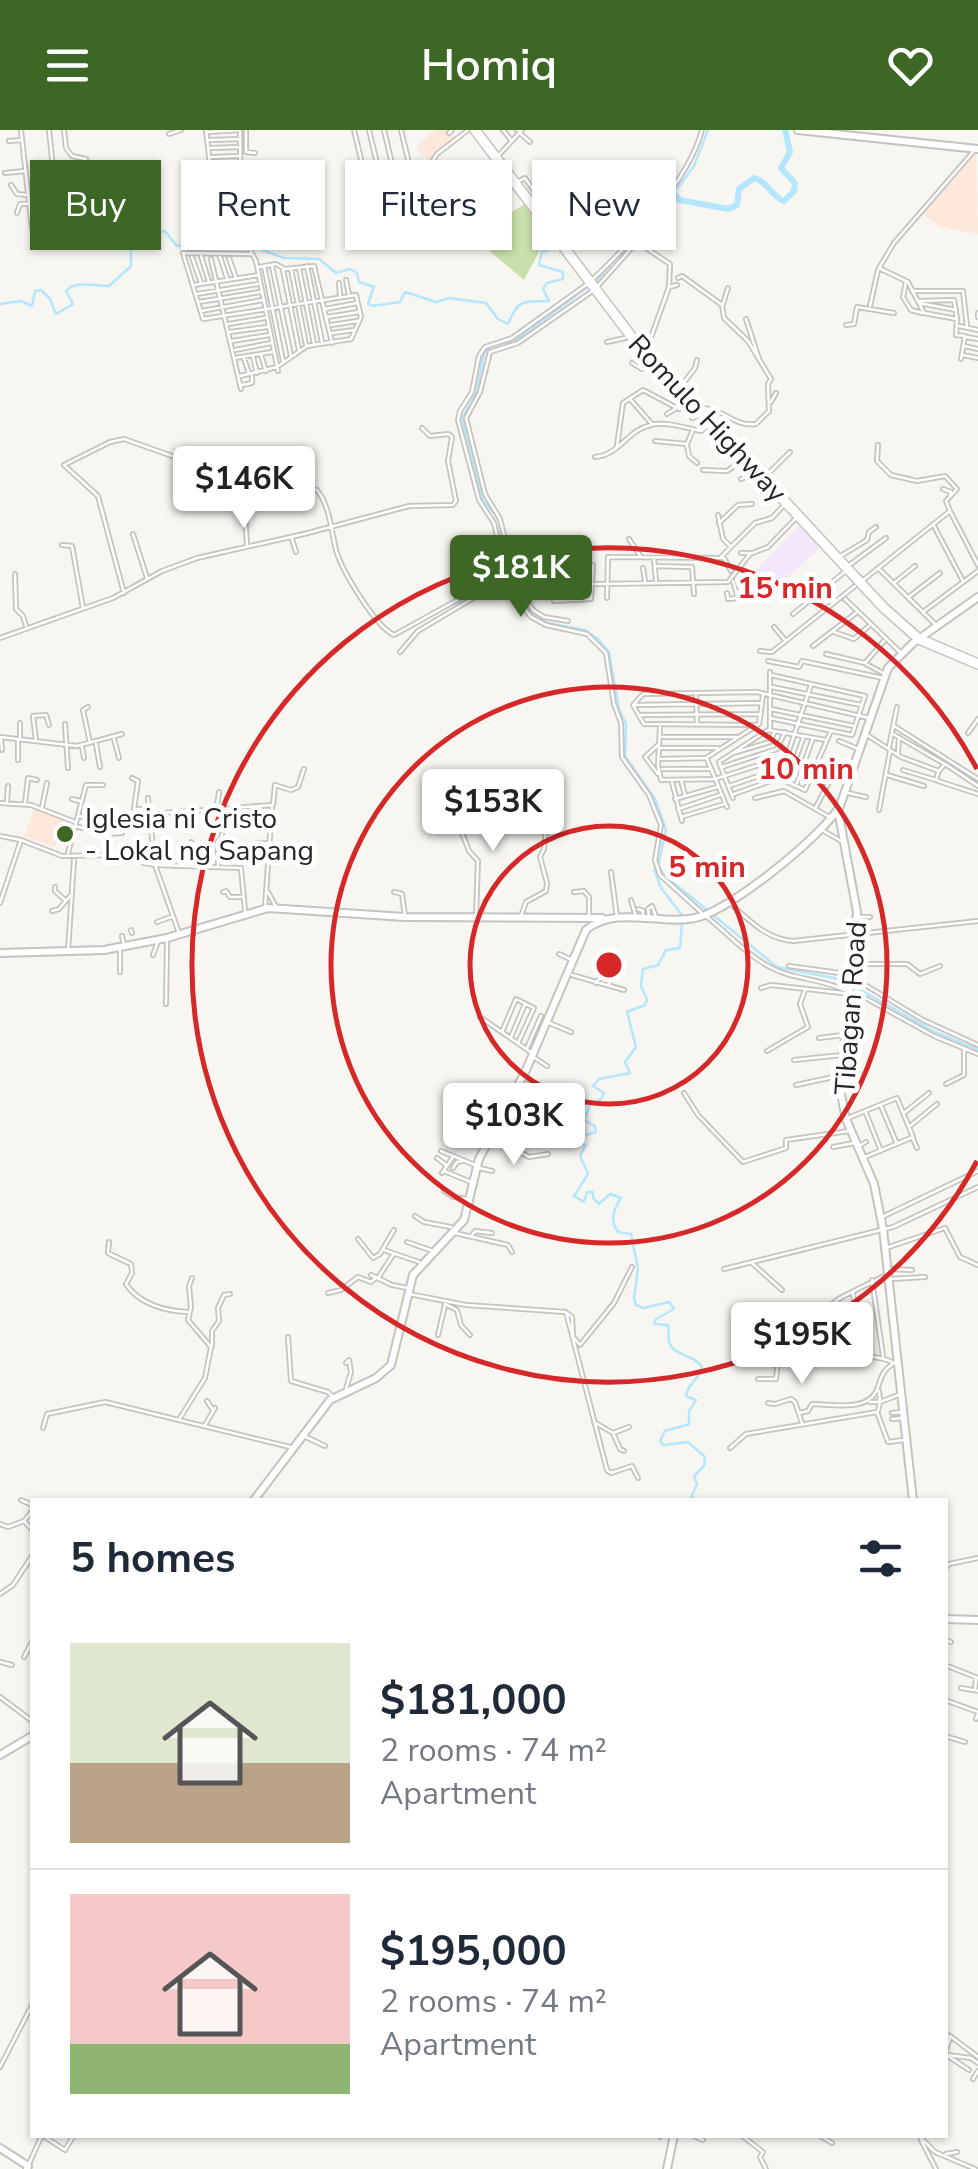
<!DOCTYPE html>
<meta charset="utf-8">
<style>
body{margin:0;font-family:"Nunito Sans",sans-serif;background:#f2f2f3;color:#1f2937;height:100vh;display:flex;flex-direction:column;font-size:38px;white-space:nowrap}
*{box-sizing:border-box;margin:0}
p{font-size:32px;color:#747a83}
.icon{flex:none;width:55px;height:55px;fill:none;stroke:currentColor;stroke-width:2;stroke-linecap:round;stroke-linejoin:round}
.map{position:relative;flex:1;overflow:hidden}
.sheet{position:absolute;left:30px;top:1368px;width:918px;height:640px;display:flex;flex-direction:column;background:#fff;border-radius:0px;box-shadow:0 2px 8px #0004}
.sheet>*{flex:none}
.guide{position:absolute;left:30px;top:30px;width:920px;height:90px;display:flex;gap:20px}
.price{position:absolute;translate:-50% -85px;padding:0 22px;border-radius:10px;background:#fff;color:#222;font-size:32px;line-height:65px;filter:drop-shadow(0 2px 5px #0008)}
.price::after{content:'';position:absolute;left:50%;top:60px;width:30px;height:22px;margin-left:-15px;background:inherit;clip-path:polygon(0 0,100% 0,50% 100%)}
.price.current{background:#3d6725;color:#fff}
ul{padding:0;list-style:none}
li{display:flex;align-items:center;gap:30px;height:250px;padding:0 40px}
li+li{border-top:2px solid #e0e1e3}
li span{display:grid;place-items:center;flex:none;width:280px;height:200px;border-radius:0px;color:#555}
li>.icon{margin-inline-start:auto}
span .icon{width:120px;height:120px;fill:#fffc;stroke-width:1}
li b{font-size:42px}
h2{display:flex;justify-content:space-between;align-items:center;height:120px;padding:0 40px;font-size:42px}
.pill{padding:0 35px;border-radius:0px;background:#fff;box-shadow:0 2px 8px #0004;font-size:35px;line-height:90px}
.pill.current{background:#3d6725;color:#fff}
header{display:flex;justify-content:space-between;align-items:center;height:130px;padding:0 40px;background:#3d6725;color:#fff;font-size:45px;font-weight:600}
.map>svg:first-child{display:block}
.industrial{fill:#f4e7fb}
.education{fill:#fee7db}
.green{fill:#cae0aa}
.lines{fill:none;stroke-linecap:round;stroke-linejoin:round}
.stream{stroke:#b4e6fe;stroke-width:2.5}
.river{stroke:#b4e6fe;stroke-width:6}
.street-casing{stroke:#c5c3be;stroke-width:6}
.secondary-casing{stroke:#c5c3be;stroke-width:10}
.highway-casing{stroke:#c5c3be;stroke-width:12}
.street{stroke:#fff;stroke-width:2.5}
.secondary{stroke:#fff;stroke-width:6}
.highway{stroke:#fff;stroke-width:9}
.ring{fill:none;stroke:#d62828;stroke-width:5}
.poi-dot{fill:#3d6725;stroke:#fff;stroke-width:4}
.labels{text-anchor:middle;stroke-width:10;stroke-linejoin:round;paint-order:stroke}
.street-label{font-size:28px;fill:#262624;stroke:#fff}
.poi-label{font-size:28px;fill:#262624;stroke:#fff;text-anchor:start}
.centre{fill:#d62828;stroke:#fff;stroke-width:5}
.ring-label{font-size:30px;text-anchor:middle;font-weight:bold;fill:#d62828;stroke:#fff;stroke-width:10;stroke-linejoin:round;paint-order:stroke}
</style>
<header><svg class="icon" aria-label="menu" viewBox="0 0 24 24"><path d="M4 6h16M4 12h16M4 18h16"/></svg>Homiq<svg class="icon" aria-label="heart" viewBox="0 0 24 24"><path d="M12 20l-8-8c-3-5 5-10 8-4 3-6 11-1 8 4z"/></svg></header>
<div class="map">
<svg width="978" height="2039" viewBox="0 0 978 2039">
<rect width="100%" height="100%" fill="#f8f6f1"/>
<path class="industrial" d="M 801,394 L 823,415 L 764,469 L 746,450 Z"/>
<path class="education" d="M 434,0 L 447,0 L 455,7 L 429,31 L 416,18 Z
M 976,24 L 978,104 L 939,97 L 923,83 Z
M 35,678 L 65,689 L 55,717 L 24,706 Z"/>
<path class="green" d="M 500,66 L 512,82 L 526,73 L 556,113 L 541,118 L 524,150 L 480,113 L 482,89 L 478,83 Z"/>
<g class="lines">
<path class="stream" d="M 568,115 C 595,113 591,114 603,90 L 637,84 C 642,71 651,63 659,51 L 664,51 L 670,59
M 0,174 L 21,171 L 32,176 L 35,161 L 41,160 L 50,169 L 56,184 L 73,174 L 66,161 C 75,150 95,156 109,156 L 131,136 L 131,117 L 126,112 L 126,103 L 148,106 L 165,101 L 176,115 L 199,120 L 220,114 L 233,119 L 249,115 L 284,128 L 319,129 L 336,143 L 350,139 L 357,143 L 359,152 L 374,157 L 368,174 L 372,176 L 400,172 L 405,162 L 436,172 L 449,168 L 486,173 L 498,189 L 508,194 C 519,167 525,172 549,171 L 543,159 L 547,153 L 563,149 L 563,142 L 539,135 L 542,122 L 560,117
M 509,442 L 499,390 L 482,368 L 462,288 L 476,263 L 484,224 L 490,216 L 515,211 L 597,150 L 680,55 L 694,36 L 708,0
M 511,447 L 531,483 L 548,493 L 585,500 L 598,509 L 609,522 L 619,579 L 626,594 L 625,626 L 655,669 L 666,700 L 658,736 L 664,745 L 777,837 L 844,850
M 654,739 L 661,758 L 682,785
M 682,793 L 680,818 L 666,820 L 658,835 L 643,839 L 641,856 L 647,869 L 645,875 L 627,882 L 636,917 L 625,932 L 630,943 L 599,949 L 593,956 L 604,963 L 601,969 L 591,973 L 584,990 L 595,996 L 596,1002 L 577,1008 L 577,1012 L 586,1015 L 580,1026 L 588,1044 L 574,1066 L 584,1072 L 587,1062 L 593,1062 L 593,1068 L 599,1074 L 610,1064 L 621,1068 C 614,1079 609,1090 618,1102 L 631,1104 L 638,1138 L 634,1168 L 636,1175 L 644,1178 L 669,1172 L 674,1179 L 656,1189 L 654,1194 L 668,1195 C 669,1200 668,1206 669,1212 C 673,1226 695,1225 702,1237 C 700,1249 687,1254 686,1266 L 696,1270 L 689,1281 L 689,1294 L 665,1301 L 660,1311 L 663,1315 L 688,1312 L 705,1327 L 704,1336 L 694,1346 L 697,1355 L 691,1367 L 693,1370
M 859,859 L 935,902 L 978,919
M 708,1370 L 709,1370"/>
<path class="river" d="M 674,63 L 679,70 L 729,79 L 737,75 L 739,59 L 754,48 C 767,51 771,66 784,71 L 794,61 L 795,53 L 781,38 L 790,22 L 785,0"/>
<defs>
<path id="street" d="M 21,0 L 32,99
M 49,0 L 61,113
M 64,0 L 66,18 L 72,26 L 86,29
M 206,0 L 218,103 L 238,104
M 240,0 L 241,103 L 256,131 L 278,241
M 246,0 L 246,22 L 255,23
M 354,0 L 370,67 L 398,59 L 384,0
M 369,0 L 384,62
M 401,0 L 409,33 L 430,33 L 468,87 L 511,57
M 503,0 L 512,11
M 517,0 L 519,0
M 208,2 L 240,0
M 449,3 L 452,0
M 169,4 L 181,0
M 521,4 L 530,12
M 209,10 L 240,9
M 9,11 L 22,10
M 210,18 L 240,17
M 498,26 L 522,0
M 211,27 L 238,26
M 212,35 L 239,35
M 410,40 L 417,35
M 5,43 L 25,41
M 213,44 L 240,43
M 214,52 L 241,52
M 517,52 L 525,48 L 545,76
M 11,55 L 17,64 L 28,65
M 446,58 L 447,72
M 215,61 L 241,61
M 216,70 L 241,69
M 217,78 L 239,78
M 17,83 L 20,74 L 75,71 L 91,74 L 97,83
M 453,83 L 462,80
M 218,86 L 240,86
M 468,87 L 443,96 L 429,37 L 437,24 L 468,0
M 219,95 L 241,95
M 443,97 L 448,106 L 452,106
M 201,126 L 209,152
M 192,127 L 201,153
M 220,127 L 227,148
M 229,128 L 236,148
M 211,129 L 241,259
M 264,136 L 283,231
M 272,136 L 291,226
M 307,136 L 322,212
M 259,137 L 276,134 L 285,139 L 314,136 L 332,213
M 299,138 L 314,214
M 291,139 L 306,215
M 283,140 L 299,220
M 678,148 L 682,146 L 722,175 L 724,188 L 748,211 L 771,249 L 768,254 L 769,281 L 756,294 C 735,297 728,281 703,278
M 346,150 L 349,165
M 592,150 C 630,114 689,50 702,0
M 906,152 L 903,167 L 911,180 L 922,183
M 339,153 L 340,166
M 194,155 L 259,145
M 586,155 L 512,208 L 485,217 L 479,226 L 472,262 L 460,281 L 458,290 L 479,370 L 494,393 L 506,445 L 516,468 L 531,487 L 546,495 L 587,504 L 606,523 L 614,574 L 621,593 L 622,627 L 649,665 L 661,695 L 655,730 L 660,745 L 701,782
M 597,157 L 637,112 L 670,134 L 669,157
M 912,161 L 963,161 L 967,197
M 197,164 L 258,154
M 918,171 L 954,170 L 957,189
M 199,172 L 260,162
M 919,173 L 956,180
M 723,174 L 728,158
M 870,176 L 878,140
M 325,179 L 357,173
M 201,181 L 263,170
M 978,183 L 978,187
M 327,187 L 359,182
M 746,189 L 759,229
M 228,194 L 265,188
M 331,195 L 357,191
M 846,195 L 854,194 L 857,177 L 894,183
M 959,196 L 978,200
M 230,202 L 267,197
M 332,203 L 354,200
M 966,207 L 978,209
M 232,211 L 269,205
M 607,212 L 625,208
M 648,216 L 669,157 L 677,155
M 964,216 L 978,219
M 235,220 L 271,213
M 261,225 L 266,241
M 963,225 L 978,228
M 253,227 L 257,243
M 235,228 L 272,222
M 244,228 L 249,244
M 961,229 L 965,206 L 956,205 L 957,189 L 924,183 L 908,152 L 879,138 L 894,113 L 973,22
M 632,233 L 642,239 L 655,234
M 240,246 L 277,237 L 307,216 L 351,209 L 361,187 L 356,165 L 203,189 L 183,123 L 252,124
M 683,254 L 695,238 L 697,230
M 242,255 L 252,253 L 252,246
M 630,269 L 651,293
M 771,272 L 776,263
M 667,284 L 675,279
M 692,288 L 702,285
M 655,311 L 687,314 L 693,300
M 715,314 L 722,306
M 617,316 L 623,273 L 643,260 L 679,279 L 691,274
M 687,316 L 689,326 L 697,333
M 595,327 C 620,325 627,300 651,295 C 664,291 687,298 701,301 L 711,294
M 703,340 L 727,341 L 744,329
M 764,348 L 790,322
M 741,349 L 756,343
M 943,359 L 951,362 L 950,366
M 951,383 L 978,435
M 245,384 L 247,415
M 718,385 L 723,409 L 731,417
M 719,393 L 738,375 L 752,374
M 934,396 L 963,451
M 133,404 L 147,448
M 292,409 L 296,422
M 629,409 L 641,427
M 62,415 L 72,416 L 83,478
M 741,423 L 750,423
M 839,427 L 867,410 L 869,402 L 876,397
M 720,428 L 755,393 L 772,388 L 785,374
M 654,429 L 656,451
M 655,436 L 692,437 L 694,464
M 848,436 L 886,408
M 740,437 L 746,444
M 643,438 L 645,451
M 878,438 L 936,495
M 568,440 L 591,440
M 15,444 L 16,479 L 23,486 L 26,496
M 507,445 L 525,438 L 534,455 L 728,452 L 750,424 L 768,417 L 797,387
M 862,451 L 950,381 L 946,371 L 957,359 L 945,346 L 917,351 L 891,345 L 877,331 L 878,315
M 894,453 L 915,436
M 124,463 L 98,366 L 64,335 L 110,312 L 124,309 L 229,346 L 317,360 C 330,376 331,400 336,420 C 342,441 375,496 394,505 L 506,443
M 727,463 L 728,469 L 738,468 L 733,451
M 910,466 L 940,443
M 607,468 L 608,427 L 724,428 L 731,441
M 845,469 L 900,522
M 554,471 L 591,469 L 593,435
M 923,482 L 978,441
M 793,484 L 847,440
M 568,491 L 544,487 L 533,480 L 524,467 L 513,441 L 500,389 L 485,364 L 466,288 L 480,262 L 490,222 L 518,213 L 591,162
M 774,497 L 785,510
M 834,502 L 854,509 L 869,496
M 0,508 L 113,468 L 162,441 L 197,428 L 304,404 L 409,376 L 453,375 L 456,371 L 448,331 L 452,307 L 448,304 L 430,306 L 422,298
M 813,516 L 856,483
M 760,521 L 772,522 L 855,456
M 400,522 L 418,501 L 507,448
M 826,524 L 865,533 L 884,511
M 768,531 L 799,537 L 802,531 L 883,548
M 866,534 L 885,544
M 772,557 L 861,575
M 696,563 L 697,594
M 634,575 L 761,573
M 88,577 L 83,580 L 90,613
M 771,579 L 854,596
M 639,585 L 761,584
M 770,588 L 852,605 L 865,566 L 771,545
M 65,594 L 68,638
M 757,595 L 644,594 L 633,575 L 643,564 L 757,562 L 869,588
M 894,596 L 978,649
M 660,597 L 658,635 L 661,650 L 715,649 L 787,626
M 770,598 L 770,542
M 968,603 L 978,589
M 893,604 L 943,633
M 867,605 L 901,627 L 939,641 L 945,634 L 978,656
M 0,607 L 77,616 L 122,604
M 660,607 L 737,607
M 20,608 L 20,593
M 1,609 L 2,620
M 114,609 L 119,628
M 36,611 L 33,586 L 46,585 L 49,595
M 839,611 L 856,618
M 96,614 L 100,637
M 82,617 L 84,628
M 889,617 L 897,577
M 661,618 L 718,618
M 733,623 L 770,612 L 775,601
M 898,623 L 899,607
M 661,629 L 706,628 L 759,594 L 763,565
M 707,629 L 727,677
M 18,630 L 18,611
M 722,637 L 777,619 L 785,602
M 662,639 L 709,639
M 903,640 L 936,650 L 938,643
M 658,644 L 645,627 L 659,614
M 887,645 L 924,656
M 780,647 L 811,555
M 132,648 L 138,651 L 134,679 L 149,679 L 155,735 L 179,803
M 681,650 L 685,665
M 788,650 L 804,606
M 938,651 L 978,664
M 672,652 L 682,691
M 797,653 L 813,608
M 729,656 L 782,638
M 848,663 L 866,667
M 734,664 L 779,648 L 805,660 L 831,601
M 148,668 L 149,677
M 733,668 L 719,632 L 768,600 L 826,610
M 755,668 L 784,661 L 831,688
M 72,669 L 80,671
M 675,669 L 717,657
M 7,672 L 8,656
M 0,673 L 31,675 L 75,692
M 25,673 L 28,648 L 37,650
M 217,676 L 219,662
M 42,677 L 47,653
M 816,677 L 831,648
M 678,679 L 720,665
M 879,680 L 890,621
M 149,684 L 273,675 L 275,655 L 291,660 L 298,657 L 304,639
M 79,686 L 104,693
M 681,687 L 724,674
M 75,696 L 106,704 L 122,703
M 822,700 L 841,711
M 0,706 L 21,710 L 0,773
M 21,710 L 62,726 L 106,725 L 155,735 L 241,738 L 245,781
M 218,711 L 218,735
M 252,714 L 268,713
M 219,716 L 222,704
M 68,723 L 86,655 L 103,655
M 187,735 L 191,712
M 611,742 L 617,787
M 55,757 L 55,761 L 65,770
M 223,762 L 226,761 L 230,767 L 243,767
M 268,762 L 276,777
M 394,762 L 402,764 L 405,786
M 574,762 L 584,761 L 589,767 L 589,786
M 631,770 L 636,787
M 732,775 C 751,792 767,809 793,811 L 978,791
M 265,778 L 272,676
M 638,779 L 643,781 L 643,787
M 52,781 L 59,779 L 70,766
M 476,786 L 478,731 L 469,721 L 462,703 L 473,697 L 478,685 L 473,682 L 481,676 L 487,678 L 501,667
M 521,786 L 526,772 L 546,761 L 547,753 L 540,727 L 544,719 L 547,689
M 649,787 L 648,779 L 652,776 L 656,787
M 707,787 C 727,803 747,825 770,837 C 793,850 821,848 847,861
M 859,787 L 870,787
M 157,792 L 171,787
M 131,800 L 132,803
M 122,806 L 124,815
M 120,819 L 120,842
M 68,821 L 74,730
M 559,824 L 570,829
M 153,825 L 158,811
M 601,834 L 612,845 L 609,854
M 854,834 L 907,834 L 920,844 L 940,836
M 789,836 L 847,844
M 572,845 L 624,860
M 852,847 L 923,890 L 978,915
M 596,853 L 606,840
M 761,858 L 771,855 L 860,865 L 934,906 L 978,924
M 166,874 L 167,811
M 480,887 L 532,923
M 547,892 L 571,902
M 502,902 L 516,869 L 534,878 L 518,913
M 511,907 L 525,874
M 819,908 L 843,905
M 527,918 L 541,886
M 767,921 L 808,897 L 800,874 L 805,860
M 532,926 L 547,936
M 794,930 L 842,925
M 525,946 L 536,957
M 946,954 L 964,945 L 964,919
M 796,955 L 838,946
M 842,956 L 849,946
M 684,963 L 698,985 L 743,1032 L 786,1018 L 786,1010 L 849,1001
M 458,964 L 523,991 L 527,975
M 881,976 L 897,1014
M 866,983 L 881,1021
M 904,983 L 929,963
M 848,988 L 897,968 L 913,1007 L 865,1027
M 910,996 L 937,974
M 492,1007 L 529,1027 L 548,1024
M 913,1009 L 917,1018
M 859,1016 L 866,1012
M 833,1017 L 854,1013
M 441,1021 L 475,1035
M 437,1028 L 446,1035
M 453,1038 L 457,1032 L 463,1031
M 479,1038 L 492,1041
M 444,1041 L 471,1052
M 442,1043 L 453,1027
M 444,1061 L 453,1067 L 467,1069
M 415,1086 L 424,1092 L 451,1097
M 882,1087 L 978,1041
M 455,1103 L 508,1115 L 512,1122
M 472,1105 L 475,1101 L 492,1103
M 358,1109 L 373,1128 L 380,1124 L 394,1100
M 109,1112 L 108,1123 L 131,1134 L 132,1143 L 126,1154 C 139,1174 165,1181 188,1182
M 407,1112 L 433,1121
M 886,1118 L 945,1098 L 960,1127 L 978,1135
M 384,1120 L 419,1132
M 752,1133 L 782,1160
M 724,1139 L 893,1097 L 978,1057
M 888,1139 L 912,1140
M 371,1145 L 392,1155 L 408,1158
M 378,1148 L 393,1125
M 889,1149 L 925,1147
M 872,1150 L 883,1226
M 853,1162 L 861,1228
M 328,1163 L 341,1160 L 358,1147 L 371,1152 L 376,1148
M 409,1164 L 466,1175 L 566,1182 L 607,1340 L 611,1343 L 632,1336 L 638,1348
M 445,1174 L 457,1180 L 461,1195 L 470,1205
M 834,1174 L 842,1220 C 859,1229 878,1224 892,1232
M 567,1183 L 572,1187 L 573,1207 L 580,1215 L 614,1173 L 632,1137
M 815,1190 L 816,1205
M 438,1205 L 445,1175
M 288,1207 L 291,1251 L 328,1262 L 332,1266
M 212,1216 L 212,1201 L 219,1191 L 218,1178 L 224,1165 L 230,1164
M 758,1249 L 776,1249 L 780,1214 L 840,1168 L 884,1146
M 346,1259 L 351,1242 L 349,1230 L 346,1233
M 207,1271 L 213,1280
M 870,1272 L 880,1272 L 879,1261
M 768,1273 L 775,1274 L 791,1269 L 795,1272 L 802,1293
M 878,1281 L 880,1272 L 901,1264
M 799,1283 L 808,1281 L 812,1274 C 833,1274 870,1283 878,1257 C 882,1244 884,1239 896,1232
M 892,1283 L 903,1282
M 180,1288 L 205,1248 L 211,1217 L 188,1190 L 191,1177 L 189,1156 L 192,1148
M 892,1289 L 904,1288
M 594,1292 L 613,1303 L 629,1297
M 205,1295 L 215,1278
M 43,1298 L 47,1284 L 105,1272 L 290,1317
M 613,1303 L 620,1319 L 624,1321
M 306,1307 L 325,1316
M 730,1318 L 746,1304 L 877,1282 L 888,1312 L 904,1310
M 21,1370 L 32,1375
M 25,1392 L 32,1400
M 0,1394 L 8,1397 L 24,1391 L 32,1381
M 945,1439 L 949,1434 L 978,1428
M 0,1464 L 13,1455 L 32,1426
M 945,1510 L 951,1512
M 24,1527 L 32,1512
M 0,1532 L 12,1535
M 945,1535 L 978,1548
M 976,1548 L 975,1560 L 978,1561
M 961,1558 L 973,1560
M 0,1567 L 32,1591
M 945,1570 L 978,1582
M 976,1589 L 978,1584
M 945,1606 L 965,1612
M 945,1902 L 950,1908 L 945,1922
M 950,1906 L 978,1927
M 945,1924 L 969,1940
M 947,1925 L 971,1928 L 978,1933
M 0,1937 L 32,1875
M 973,1949 L 978,1941
M 658,2005 L 660,2007
M 692,2005 L 703,2010
M 741,2005 L 763,2022 L 760,2027 L 766,2039
M 819,2005 L 832,2013
M 918,2005 L 935,2022 L 975,2039
M 921,2010 L 936,2039
M 946,2024 L 957,2022
M 28,2036 L 42,2005 L 65,2020 L 74,2005"/>
<path id="secondary" d="M 798,0 L 978,19
M 838,680 L 857,782 L 840,959 L 846,989 L 874,1054 L 883,1099 L 913,1370
M 0,823 L 104,820 L 167,808 L 268,778 L 405,787 L 602,788
M 254,1370 L 330,1270 L 376,1248 L 391,1235 L 413,1145 L 464,1090 L 479,1029 L 526,940 L 586,800 C 617,774 662,797 699,787 C 733,778 822,706 840,676 L 888,538 L 913,513 L 978,467
M 945,1489 L 978,1490
M 0,1625 L 32,1606
M 0,2018 L 28,2036 L 27,2039
M 667,2039 L 674,2005"/>
<path id="highway" d="M 475,0 L 631,206 L 884,478 L 919,509 L 978,534"/>
</defs>
<use href="#street" class="street-casing"/>
<use href="#secondary" class="secondary-casing"/>
<use href="#highway" class="highway-casing"/>
<use href="#street" class="street"/>
<use href="#secondary" class="secondary"/>
<use href="#highway" class="highway"/>
</g>
<g class="ring">
<circle cx="609" cy="835" r="139"/>
<circle cx="609" cy="835" r="278"/>
<path d="M977 1031A417 417 0 1 1 977 639"/>
</g>
<circle class="poi-dot" cx="65" cy="704" r="10"/>
<g class="labels">
<g class="street-label">
<text transform="translate(708 288) rotate(47)" y="10">Romulo Highway</text>
<text transform="translate(850 878) rotate(-86)" y="10">Tibagan Road</text>
</g>
<g class="poi-label">
<text x="85" y="698">Iglesia ni Cristo<tspan x="85" dy="32">- Lokal ng Sapang</tspan></text>
</g>
</g>
<circle cx="609" cy="835" r="15" class="centre"/>
<g class="ring-label">
<text x="785" y="468">15 min</text>
<text x="806" y="649">10 min</text>
<text x="707" y="747">5 min</text>
</g>
</svg>
<b class="price" style="left:244px;top:401px">$146K</b>
<b class="price current" style="left:521px;top:490px">$181K</b>
<b class="price" style="left:493px;top:724px">$153K</b>
<b class="price" style="left:514px;top:1038px">$103K</b>
<b class="price" style="left:802px;top:1257px">$195K</b>
<div class="guide">
<a class="pill current">Buy</a>
<a class="pill">Rent</a>
<a class="pill">Filters</a>
<a class="pill">New</a>
</div>
<section class="sheet">
<h2>5 homes<svg class="icon" aria-label="filters" viewBox="0 0 24 24"><path d="M4 7h16M4 17h16"/><circle cx="9" cy="7" r="2"/><circle cx="15" cy="17" r="2"/></svg></h2>
<ul>
<li><span style="background:linear-gradient(#dfe7d0 60%,#b9a48a 0)"><svg class="icon" aria-label="home" viewBox="0 0 24 24"><path d="M3 11l9-7 9 7M6 9v11h12V9"/></svg></span><div><b>$181,000</b><p>2 rooms · 74 m²</p><p>Apartment</p></div></li>
<li><span style="background:linear-gradient(#f6c9c9 75%,#8fb573 0)"><svg class="icon" aria-label="home" viewBox="0 0 24 24"><path d="M3 11l9-7 9 7M6 9v11h12V9"/></svg></span><div><b>$195,000</b><p>2 rooms · 74 m²</p><p>Apartment</p></div></li>
</ul>
</section>
</div>
